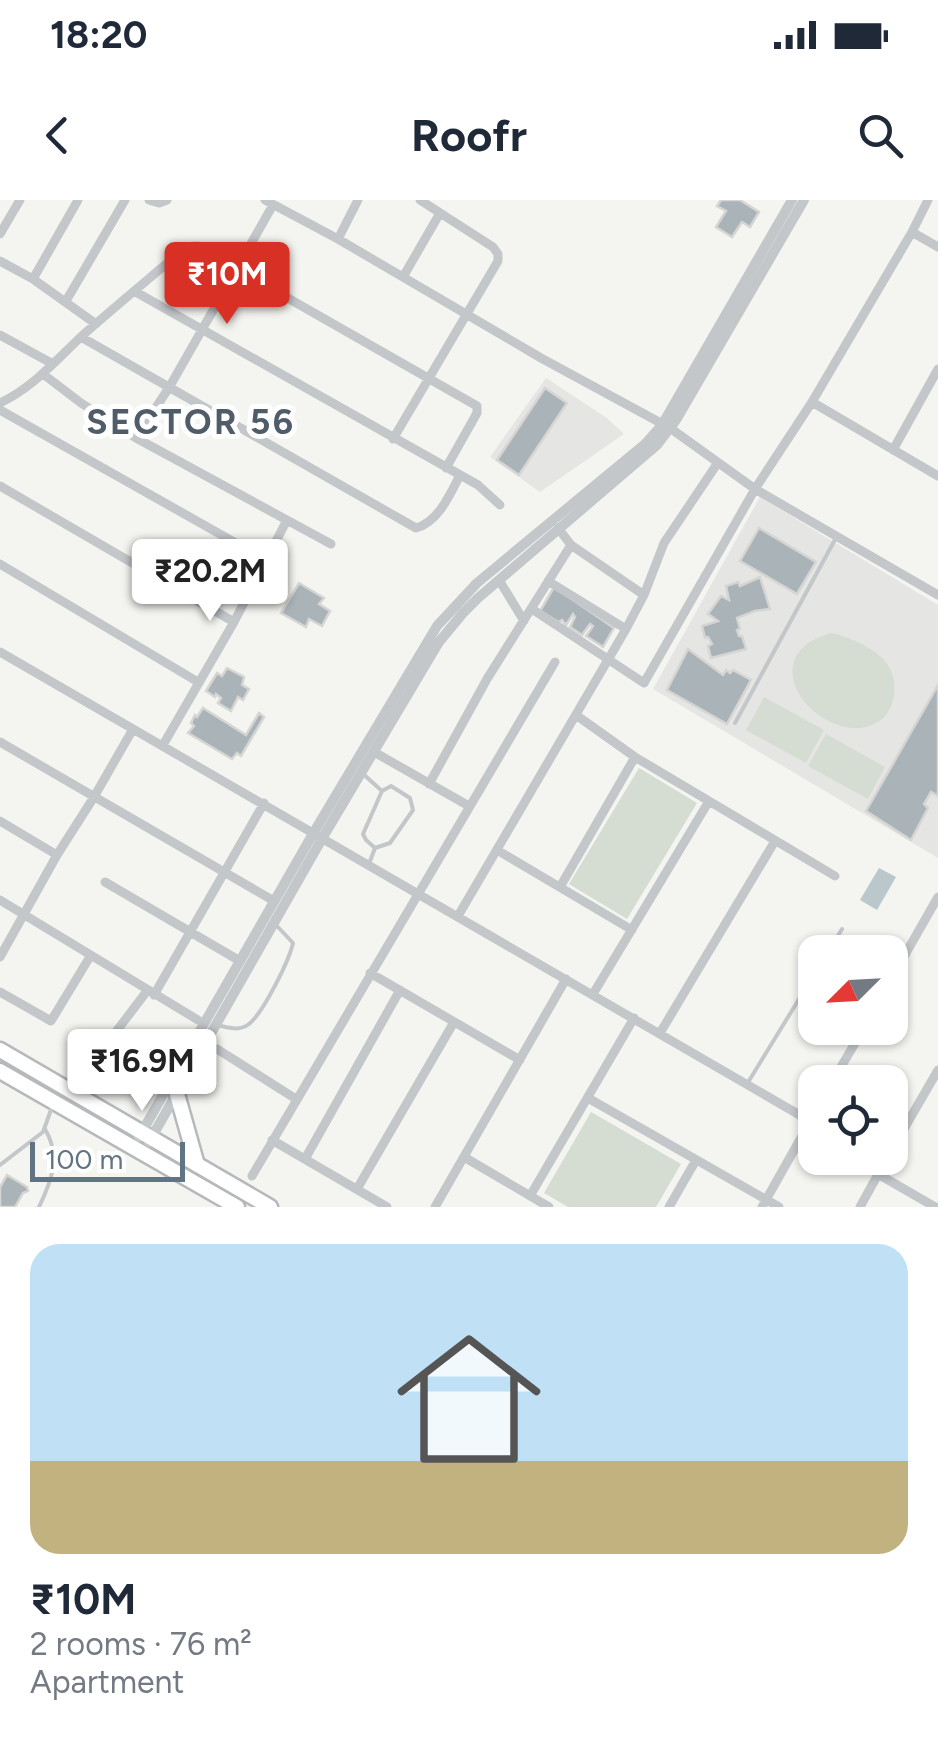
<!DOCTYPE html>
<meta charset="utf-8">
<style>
body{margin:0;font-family:Figtree,sans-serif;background:#f2f2f3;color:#1f2937;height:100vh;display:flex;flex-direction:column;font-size:38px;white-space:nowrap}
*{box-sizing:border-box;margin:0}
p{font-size:32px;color:#747a83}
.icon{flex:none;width:55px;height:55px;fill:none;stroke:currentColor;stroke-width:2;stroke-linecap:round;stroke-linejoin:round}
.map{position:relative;height:1007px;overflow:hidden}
.side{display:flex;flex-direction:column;background:#fff;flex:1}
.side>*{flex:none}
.needle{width:65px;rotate:246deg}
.buttons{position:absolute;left:798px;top:735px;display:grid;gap:20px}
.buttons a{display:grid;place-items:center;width:110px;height:110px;border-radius:20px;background:#fff;box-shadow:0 2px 8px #0004;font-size:50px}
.scale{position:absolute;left:30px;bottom:25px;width:155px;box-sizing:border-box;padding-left:10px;border:5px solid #617483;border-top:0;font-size:28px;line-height:35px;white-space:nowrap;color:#617483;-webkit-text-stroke:8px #fff;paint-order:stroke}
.price{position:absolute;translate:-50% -85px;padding:0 22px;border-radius:10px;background:#fff;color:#222;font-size:32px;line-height:65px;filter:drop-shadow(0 2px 5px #0008)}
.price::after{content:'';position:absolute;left:50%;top:60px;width:30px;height:22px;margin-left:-15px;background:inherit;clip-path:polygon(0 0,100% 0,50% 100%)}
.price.selected{background:#d93025;color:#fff}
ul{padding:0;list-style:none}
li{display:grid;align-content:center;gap:20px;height:530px;padding:0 30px}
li+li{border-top:2px solid #e0e1e3}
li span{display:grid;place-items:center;height:310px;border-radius:30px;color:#555}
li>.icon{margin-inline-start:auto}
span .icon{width:180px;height:180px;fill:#fffc;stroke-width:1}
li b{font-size:42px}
.status{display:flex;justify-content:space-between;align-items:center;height:70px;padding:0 50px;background:#fff;direction:ltr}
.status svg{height:28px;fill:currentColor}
header{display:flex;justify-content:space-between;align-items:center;height:130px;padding:0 30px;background:#fff;font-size:45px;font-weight:700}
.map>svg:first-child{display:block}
.built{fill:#e5e6e3}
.green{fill:#d5dcd1}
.water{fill:#bac7cb}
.building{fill:#aab3b8;stroke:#d5d5d3;stroke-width:2.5}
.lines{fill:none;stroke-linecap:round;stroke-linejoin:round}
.trunk-casing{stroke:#b5b9bc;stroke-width:19}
.service{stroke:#c3c7ca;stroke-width:4}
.minor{stroke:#c3c7ca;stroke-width:9}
.tertiary{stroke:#c3c7ca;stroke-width:10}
.trunk{stroke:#fff;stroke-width:14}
.labels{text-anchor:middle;stroke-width:10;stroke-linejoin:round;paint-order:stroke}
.district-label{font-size:35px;font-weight:bold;letter-spacing:2.5px;fill:#505d68;stroke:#fff}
</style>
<div class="status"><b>18:20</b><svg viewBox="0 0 49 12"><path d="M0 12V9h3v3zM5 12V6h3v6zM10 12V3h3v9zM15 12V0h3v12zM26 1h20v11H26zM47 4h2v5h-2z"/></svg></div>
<header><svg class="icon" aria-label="back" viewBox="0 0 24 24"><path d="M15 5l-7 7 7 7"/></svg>Roofr<svg class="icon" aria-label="search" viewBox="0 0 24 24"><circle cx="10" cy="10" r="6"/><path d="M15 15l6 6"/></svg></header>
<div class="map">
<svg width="938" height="1007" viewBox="0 0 938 1007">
<rect width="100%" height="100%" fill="#f4f5f0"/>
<path class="built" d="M 546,178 L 607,218 L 624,234 L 540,292 L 490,257 Z
M 760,297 L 938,405 L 938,658 L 653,489 Z"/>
<path class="green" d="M 830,433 C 846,435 874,448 885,461 C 898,476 898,504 883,518 C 841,555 758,481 808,443 C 814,439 823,436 830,433 Z
M 764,497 L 824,530 L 806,563 L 746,530 Z
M 826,534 L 885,567 L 868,599 L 808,566 Z
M 639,568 L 697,603 L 627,719 L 569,684 Z
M 591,912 L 681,964 L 656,1007 L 568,1007 L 544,993 Z"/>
<path class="water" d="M 879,668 L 896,677 L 877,710 L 860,700 Z"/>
<path class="building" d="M 721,0 L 740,0 L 759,12 L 750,27 L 742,22 L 732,37 L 716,27 L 726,11 L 717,6 Z
M 545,188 L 567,203 L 519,275 L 497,260 Z
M 759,328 L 816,362 L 797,394 L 740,361 Z
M 760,377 L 770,409 L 755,411 L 737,418 L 740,429 L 737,430 L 739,436 L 742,436 L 746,449 L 711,458 L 708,446 L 712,444 L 708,437 L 705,438 L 702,426 L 718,421 L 708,414 L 721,396 L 729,400 L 726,386 L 738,382 L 740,386 Z
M 299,383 L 324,398 L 319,404 L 330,411 L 322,426 L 309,419 L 306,427 L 281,413 Z
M 554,387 L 614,428 L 603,447 L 586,436 L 593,426 L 590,424 L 582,435 L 570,427 L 575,417 L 573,414 L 566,425 L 562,420 L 559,422 L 540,411 Z
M 688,449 L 723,475 L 726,470 L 730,473 L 733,470 L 751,480 L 727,524 L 667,490 Z
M 227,468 L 244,477 L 242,485 L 249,489 L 243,500 L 238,497 L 231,511 L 218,503 L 221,498 L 216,494 L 215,497 L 206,491 L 217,473 L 222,476 Z
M 938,485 L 938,596 L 931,592 L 924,604 L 928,608 L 911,640 L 866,611 Z
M 203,508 L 246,535 L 259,513 L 264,517 L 241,556 L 237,553 L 232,559 L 188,533 L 194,526 L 191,523 L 195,515 L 197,517 Z
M 7,975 L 27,987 L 28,991 L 23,993 L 15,1007 L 0,1007 L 0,987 Z"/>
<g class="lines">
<defs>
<path id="trunk" d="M 0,850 L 270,1007
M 0,871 L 237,1007
M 177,894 L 197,965"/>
</defs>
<use href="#trunk" class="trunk-casing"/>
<path class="service" d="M 735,523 L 837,336
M 362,573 L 382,591 L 391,586 L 410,598 L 413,610 L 390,643 L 375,648 L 369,664
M 375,648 L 366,640 L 363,634 L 382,591
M 828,752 L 842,729
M 216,825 C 227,827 239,832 249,824 C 263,813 289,761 293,743 L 277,726
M 747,884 L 815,773
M 0,965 L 43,932 L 52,907
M 39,1007 C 52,980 61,956 45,929"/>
<path class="minor" d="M 149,0 L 159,3 L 167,0
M 265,0 L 338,39 L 541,158 L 670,228 L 755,289 L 938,395
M 912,32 L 938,47
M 0,34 L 20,0
M 338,39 L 358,0
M 0,61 L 33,79 L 96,124
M 403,77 L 440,13
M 33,79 L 78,0
M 134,91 L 478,285 L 500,305
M 66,101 L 125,0
M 0,135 L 53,164
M 81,137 L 416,328 C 438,322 450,295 460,275
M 43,174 L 81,203 L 136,238 L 331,344
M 812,202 L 938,276
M 0,203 C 34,187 57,159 84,134 C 117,105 151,77 185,48 C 205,40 222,57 237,69 L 477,206 L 477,213 L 446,268
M 0,210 L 266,360
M 136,238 L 170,186 L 273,5
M 393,239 L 498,61 L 498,54 L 493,47 L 420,0
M 893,250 L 938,169
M 0,286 L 234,422
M 558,328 L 571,345 L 644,395
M 0,364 L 198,482
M 499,380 L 524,421
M 548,381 L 626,429
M 532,409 L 644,483 L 755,289 L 812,202 L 912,32 L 928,0
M 0,452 L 810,921
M 576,515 L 635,557 L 835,676
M 0,542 L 274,701
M 163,545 L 234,422 L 287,320
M 374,552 L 469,606
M 429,584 L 487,479 L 571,345
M 0,621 L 57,655
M 497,650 L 632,730
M 105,682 L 240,761
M 560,687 L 635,557
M 0,700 L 198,820
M 458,716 L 626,429 L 644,395 L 664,343 L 717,264
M 0,757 L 57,655 L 94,597 L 133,529
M 370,773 L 520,860
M 890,781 L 938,697
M 0,792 L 51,821 L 91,755
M 593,794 L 709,601
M 154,795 L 264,603
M 660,833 L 775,641
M 112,837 L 147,791
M 217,849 L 296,899
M 832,882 L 864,828
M 588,898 L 779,1007
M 272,940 L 387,1007
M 890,953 L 938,870
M 464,957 L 549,1007
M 305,959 L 400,790
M 878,974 L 935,1007
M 252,976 L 555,462
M 357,989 L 454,822
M 530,996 L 634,818
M 435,1007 L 566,779
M 669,1007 L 696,960
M 762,1007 L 815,913
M 860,1007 L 887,958"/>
<path class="tertiary" d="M 139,937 L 314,632 L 437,426 L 477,383 L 645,244 L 662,225 L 792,0
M 149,942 L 323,637 L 439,442 L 463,413 L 478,398 L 657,245 L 676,220 L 804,0"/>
<use href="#trunk" class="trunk"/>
</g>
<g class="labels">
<g class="district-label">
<text x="191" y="234">SECTOR 56</text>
</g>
</g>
</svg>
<div class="buttons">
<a><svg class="needle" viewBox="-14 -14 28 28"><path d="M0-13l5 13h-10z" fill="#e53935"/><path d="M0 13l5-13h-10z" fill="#747a83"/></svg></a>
<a><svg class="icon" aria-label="locate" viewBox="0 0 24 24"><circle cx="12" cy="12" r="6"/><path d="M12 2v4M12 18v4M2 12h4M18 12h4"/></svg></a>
</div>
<div class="scale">100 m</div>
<b class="price selected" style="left:227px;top:127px">₹10M</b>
<b class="price" style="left:210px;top:424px">₹20.2M</b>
<b class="price" style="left:142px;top:914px">₹16.9M</b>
</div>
<section class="side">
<ul>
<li><span style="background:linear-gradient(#bfe0f5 70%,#c2b280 0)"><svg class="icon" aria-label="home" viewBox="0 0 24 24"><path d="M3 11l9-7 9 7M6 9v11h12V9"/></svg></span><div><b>₹10M</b><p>2 rooms · 76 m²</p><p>Apartment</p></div></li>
</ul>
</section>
